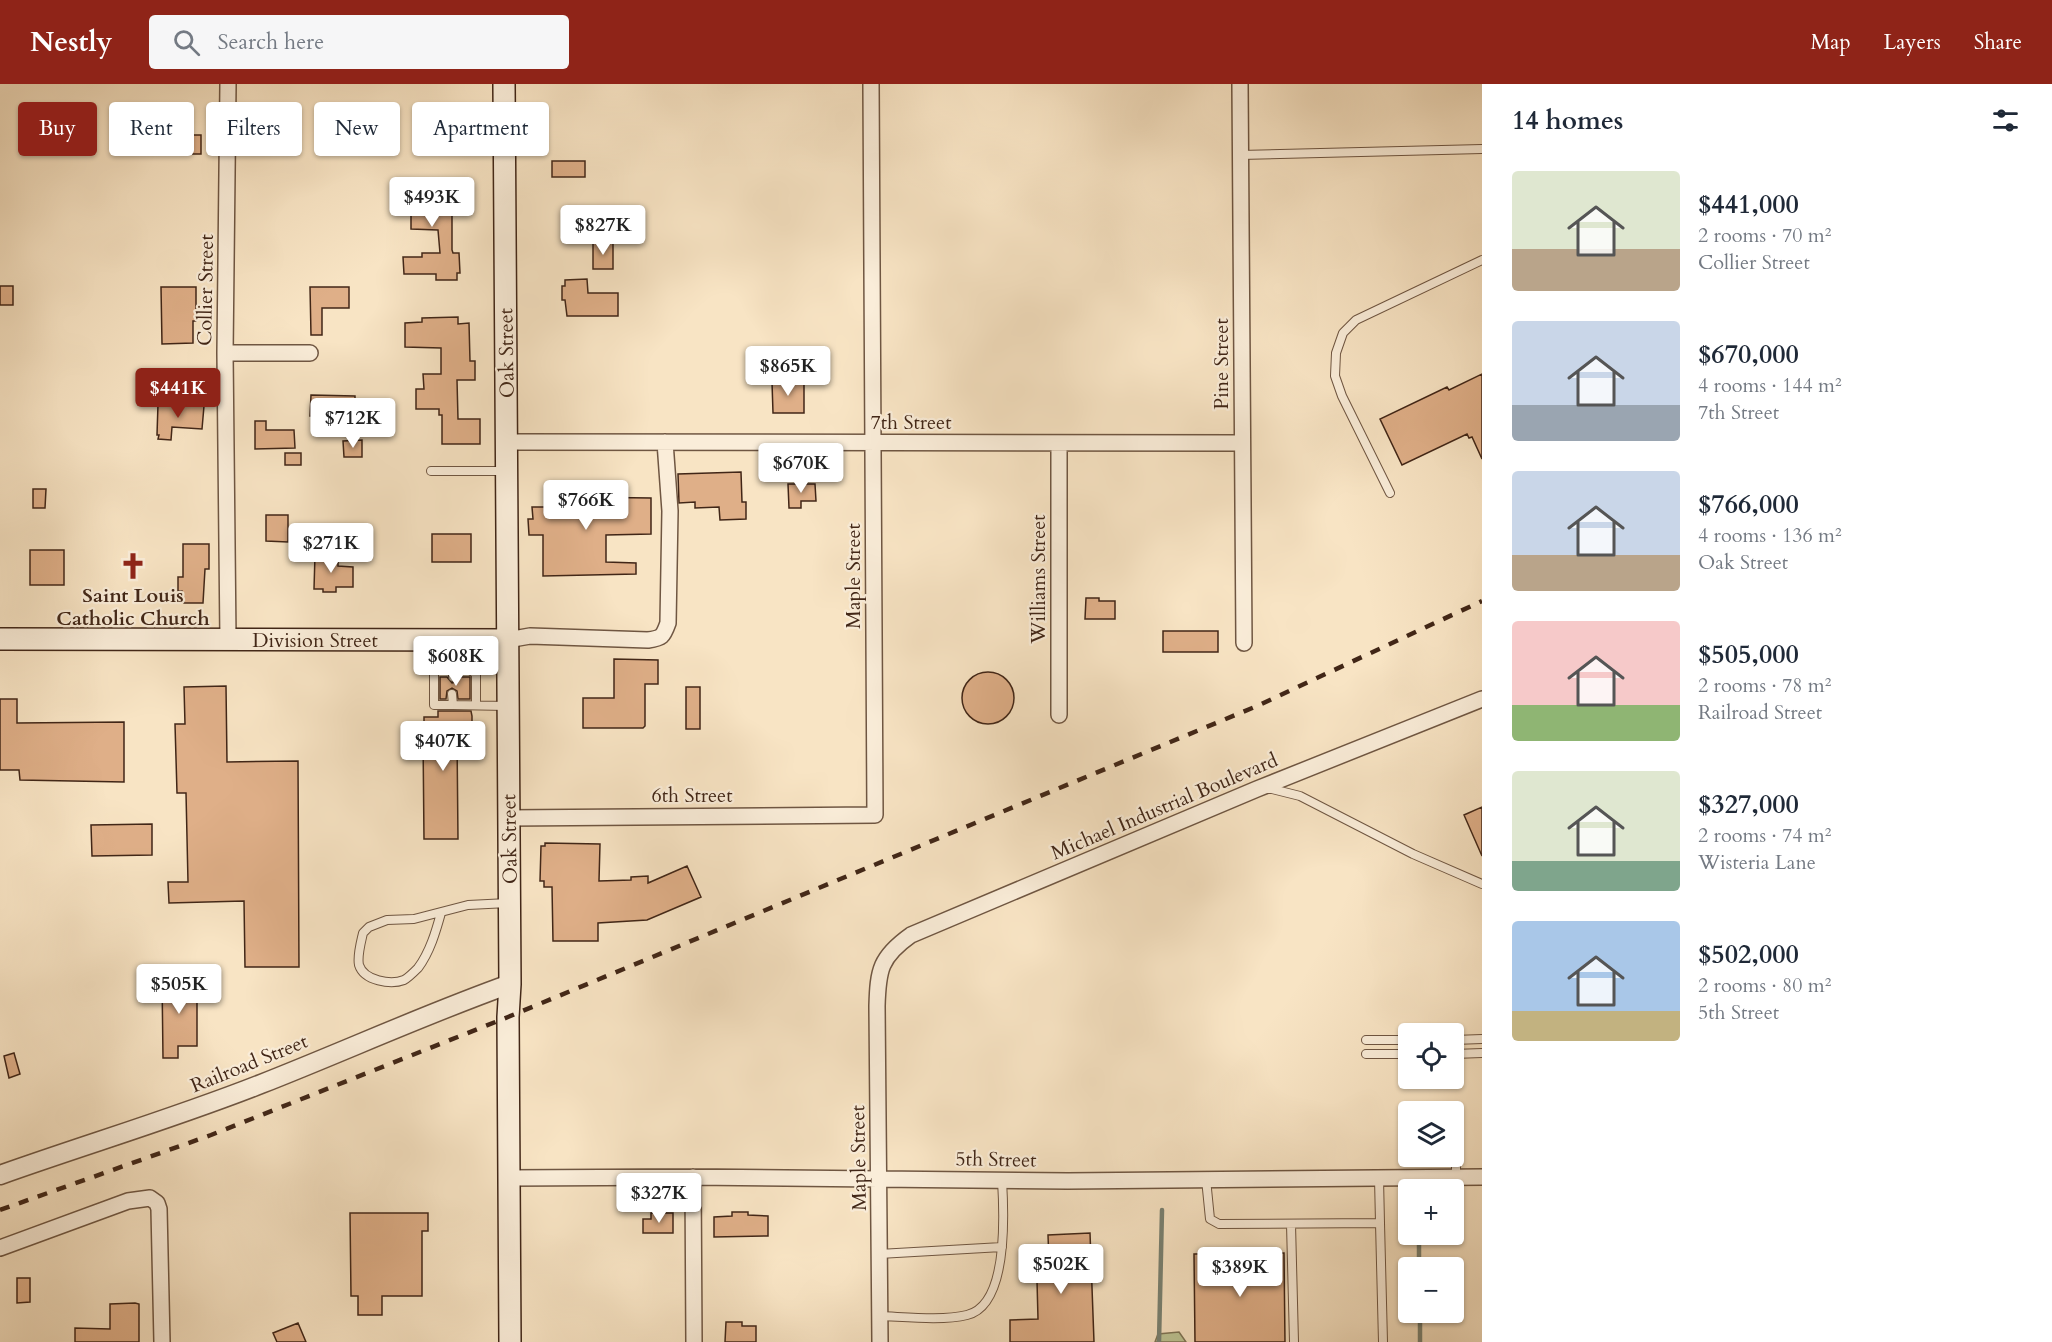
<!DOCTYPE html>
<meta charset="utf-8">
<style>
body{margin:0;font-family:Cardo,serif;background:#f6f6f7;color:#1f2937;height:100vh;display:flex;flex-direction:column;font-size:22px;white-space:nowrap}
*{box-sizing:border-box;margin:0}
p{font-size:20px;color:#747a83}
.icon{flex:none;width:33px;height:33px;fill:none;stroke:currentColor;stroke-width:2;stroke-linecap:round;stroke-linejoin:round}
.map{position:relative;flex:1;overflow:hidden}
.details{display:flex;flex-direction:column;background:#fff;width:570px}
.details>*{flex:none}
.top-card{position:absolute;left:18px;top:18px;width:570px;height:54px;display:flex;gap:12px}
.tools{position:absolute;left:1398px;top:939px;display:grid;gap:12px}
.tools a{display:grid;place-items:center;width:66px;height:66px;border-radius:6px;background:#fff;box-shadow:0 2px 4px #0004;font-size:30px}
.price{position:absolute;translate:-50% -51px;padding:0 14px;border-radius:6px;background:#fff;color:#222;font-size:20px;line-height:39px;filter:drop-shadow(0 2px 3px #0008)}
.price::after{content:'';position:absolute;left:50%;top:36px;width:18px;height:14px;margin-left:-9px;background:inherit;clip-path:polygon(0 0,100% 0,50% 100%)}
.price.selected{background:#8f2418;color:#fff}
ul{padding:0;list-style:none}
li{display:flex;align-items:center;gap:18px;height:150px;padding:0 30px}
li span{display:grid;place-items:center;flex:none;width:168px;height:120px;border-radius:6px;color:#555}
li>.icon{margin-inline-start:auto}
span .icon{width:72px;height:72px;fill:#fffc;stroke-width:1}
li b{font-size:26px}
h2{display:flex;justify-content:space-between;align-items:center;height:72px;padding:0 30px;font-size:26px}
.chip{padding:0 21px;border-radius:6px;background:#fff;box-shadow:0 2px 4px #0004;font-size:21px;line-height:54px}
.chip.selected{background:#8f2418;color:#fff}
header{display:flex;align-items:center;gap:36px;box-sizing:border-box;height:84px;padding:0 30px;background:#8f2418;color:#fff}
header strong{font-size:28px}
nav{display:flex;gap:33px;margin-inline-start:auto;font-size:21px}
.search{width:420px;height:54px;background:#f6f6f7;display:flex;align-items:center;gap:15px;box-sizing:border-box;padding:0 21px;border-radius:6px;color:#747a83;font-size:22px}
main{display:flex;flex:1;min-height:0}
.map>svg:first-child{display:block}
.green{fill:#bdc494;stroke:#7f7556;stroke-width:1.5}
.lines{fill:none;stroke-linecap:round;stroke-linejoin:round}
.stream{stroke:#798273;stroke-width:4.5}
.building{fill:#dfaf88;stroke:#412617;stroke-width:1.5}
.service-casing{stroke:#6f5642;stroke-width:10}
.minor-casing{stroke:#6f5642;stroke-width:18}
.tertiary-casing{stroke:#6f5642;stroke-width:21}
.secondary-casing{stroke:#412617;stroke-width:24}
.service{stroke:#faedd9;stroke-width:8}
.minor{stroke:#faedd9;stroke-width:15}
.tertiary{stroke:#faedd9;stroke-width:18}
.secondary{stroke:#faedd9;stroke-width:21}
.rail{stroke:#412617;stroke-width:4.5;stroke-dasharray:10 10;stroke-linecap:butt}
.labels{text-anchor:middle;stroke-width:4.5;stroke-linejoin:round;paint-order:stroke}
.street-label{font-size:20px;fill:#412617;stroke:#faedd9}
.poi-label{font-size:20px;font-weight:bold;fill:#412617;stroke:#faedd9}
</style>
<header>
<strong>Nestly</strong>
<div class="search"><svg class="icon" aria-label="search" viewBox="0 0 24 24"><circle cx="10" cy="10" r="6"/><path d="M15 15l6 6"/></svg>Search here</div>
<nav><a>Map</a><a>Layers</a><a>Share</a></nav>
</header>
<main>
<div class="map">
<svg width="1482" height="1258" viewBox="0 0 1482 1258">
<rect width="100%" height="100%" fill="#f8e4c4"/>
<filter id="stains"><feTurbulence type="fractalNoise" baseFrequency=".00333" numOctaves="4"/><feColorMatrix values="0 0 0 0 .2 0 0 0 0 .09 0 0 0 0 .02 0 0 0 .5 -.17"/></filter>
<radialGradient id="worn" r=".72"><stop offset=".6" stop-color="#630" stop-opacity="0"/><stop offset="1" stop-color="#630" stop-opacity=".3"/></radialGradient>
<path class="green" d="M 1179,1248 L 1186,1258 L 1155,1258 L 1158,1250 Z"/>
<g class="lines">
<path class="stream" d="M 1419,1150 L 1419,1184
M 1420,1228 L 1420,1258
M 1159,1258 L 1162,1126"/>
</g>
<path class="building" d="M 262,39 L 299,39 L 299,61 L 262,61 Z
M 161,51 L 201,51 L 201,70 L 161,70 Z
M 552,77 L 585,77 L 585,93 L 552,93 Z
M 402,96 L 418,97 L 418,99 L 448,99 L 452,102 L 452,166 L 453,169 L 459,169 L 460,189 L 457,189 L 457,196 L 436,196 L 436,190 L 404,190 L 403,173 L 422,173 L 422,169 L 440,169 L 438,146 L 411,145 L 411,117 L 402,117 Z
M 593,158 L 613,158 L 613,185 L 593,185 Z
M 587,195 L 588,209 L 618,209 L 618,232 L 567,232 L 565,216 L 562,216 L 562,202 L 565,202 L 565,196 Z
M 0,202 L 13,202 L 13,221 L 0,221 Z
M 161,203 L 196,203 L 196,237 L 193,237 L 193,259 L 162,260 Z
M 310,203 L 349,203 L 349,224 L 322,224 L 322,251 L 311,251 Z
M 458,233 L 458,240 L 469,239 L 470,277 L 475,277 L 475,296 L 457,296 L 458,335 L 480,335 L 480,360 L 442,360 L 442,331 L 439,331 L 439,325 L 416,325 L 416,305 L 424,305 L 423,290 L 441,290 L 441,264 L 405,263 L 405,239 L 422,238 L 422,234 Z
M 1482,290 L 1482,375 L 1472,353 L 1469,354 L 1467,350 L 1402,381 L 1380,335 L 1447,303 L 1449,306 Z
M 772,298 L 804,298 L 804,329 L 773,329 Z
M 311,311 L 355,312 L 355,332 L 310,332 Z
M 158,320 L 204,322 L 202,345 L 172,343 L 171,356 L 158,355 L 159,351 L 157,351 Z
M 255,337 L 266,337 L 266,346 L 294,346 L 295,364 L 255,365 Z
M 362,356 L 362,373 L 344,373 L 343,357 Z
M 285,369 L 301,369 L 301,381 L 285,381 Z
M 741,388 L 742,418 L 746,418 L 746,435 L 720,436 L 719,423 L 695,424 L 695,418 L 679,419 L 678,390 Z
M 788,400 L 815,400 L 816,417 L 801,417 L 801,424 L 789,424 Z
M 546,403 L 574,403 L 575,413 L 651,414 L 651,450 L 606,451 L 606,478 L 636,479 L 636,490 L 543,492 L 543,451 L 529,451 L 528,435 L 533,435 L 532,423 L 547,423 Z
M 33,405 L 46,405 L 45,424 L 33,424 Z
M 266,431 L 288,431 L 288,458 L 266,457 Z
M 432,450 L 471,450 L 471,478 L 432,478 Z
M 183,460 L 209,460 L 209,485 L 205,485 L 203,519 L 184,519 L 182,507 L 178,507 L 178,493 L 183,493 Z
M 30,466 L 64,466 L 64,501 L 30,501 Z
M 315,471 L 338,471 L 338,482 L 353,483 L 353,503 L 336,503 L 336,508 L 323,508 L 323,505 L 314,505 Z
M 1086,514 L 1099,514 L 1099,517 L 1115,517 L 1115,535 L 1085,535 Z
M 1163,547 L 1218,547 L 1218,568 L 1163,568 Z
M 614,575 L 658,576 L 658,600 L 645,600 L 645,642 L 643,644 L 583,644 L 583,614 L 614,614 Z
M962 614a26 26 0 1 1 52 0a26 26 0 1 1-52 0Z
M 440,593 L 447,593 L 452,599 L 456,598 L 459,593 L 470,593 L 470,615 L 458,615 L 457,607 L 452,604 L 447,607 L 446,615 L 440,615 Z
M 226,602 L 227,678 L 298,677 L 299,883 L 245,883 L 244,817 L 169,819 L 168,798 L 188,798 L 186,709 L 177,709 L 175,640 L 185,640 L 184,603 Z
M 686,603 L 700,603 L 700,645 L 686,645 Z
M 0,615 L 17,615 L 17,639 L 124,638 L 124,698 L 20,696 L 19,686 L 0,686 Z
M 438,627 L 471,627 L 472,632 L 472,652 L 457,653 L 458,755 L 424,755 L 423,653 L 424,653 L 424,633 L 438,633 Z
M 1482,723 L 1482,772 L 1464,731 Z
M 152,740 L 152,771 L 92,772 L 91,741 Z
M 545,759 L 600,760 L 599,797 L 631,796 L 631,793 L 648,792 L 648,799 L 687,782 L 701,813 L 647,836 L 598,839 L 598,857 L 553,857 L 552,803 L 544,803 L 544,797 L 540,797 L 541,762 L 545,762 Z
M 162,894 L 197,894 L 197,962 L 178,962 L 178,974 L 163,974 Z
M 14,969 L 20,990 L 9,994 L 4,972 Z
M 732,1128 L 748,1128 L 748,1131 L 768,1132 L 768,1152 L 714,1153 L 714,1133 L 732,1132 Z
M 350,1129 L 428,1129 L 428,1147 L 422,1147 L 422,1212 L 382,1212 L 382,1231 L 358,1231 L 358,1212 L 351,1212 Z
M 651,1129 L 673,1129 L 673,1149 L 643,1149 L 643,1135 L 651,1135 Z
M 1090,1149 L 1094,1258 L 1010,1258 L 1010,1236 L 1038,1235 L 1037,1197 L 1033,1197 L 1033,1179 L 1049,1178 L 1048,1151 Z
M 1284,1169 L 1285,1258 L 1195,1258 L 1194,1170 Z
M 17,1194 L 30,1194 L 30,1218 L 17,1219 Z
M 135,1219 L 139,1220 L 139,1258 L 75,1258 L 75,1244 L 110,1245 L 110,1220 Z
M 726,1238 L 742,1238 L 742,1242 L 756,1242 L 756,1258 L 725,1258 Z
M 298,1239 L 306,1258 L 277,1258 L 273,1249 Z"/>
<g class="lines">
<defs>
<path id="service" d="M 1240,71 L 1482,65
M 431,387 L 505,387
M 1390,409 L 1342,312 L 1335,292 L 1336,269 L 1343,249 L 1356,236 L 1482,176
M 453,593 L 453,557
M 452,610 L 453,621 L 506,622
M 453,621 L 434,621 L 434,584 L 467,584 L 476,590 L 476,621
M 1265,705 L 1272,705 L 1300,712 L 1413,770 L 1482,800
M 441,829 C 436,847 430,868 418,884 C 415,887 408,894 404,896 C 391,901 364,897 359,881 C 357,872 361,858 363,849 L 369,843 L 387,836 L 414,835 L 468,821 L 508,819
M 1366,956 L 1408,956
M 1454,956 L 1482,955
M 1366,970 L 1408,970
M 1454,970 L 1482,969
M 1456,1049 L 1456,1093
M 1379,1094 L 1380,1139
M 1206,1095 L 1210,1135 L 1219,1140 L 1380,1139 L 1383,1258
M 1291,1140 L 1294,1258
M 879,1170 L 1002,1163
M 880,1232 C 906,1233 943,1237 967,1231 C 1009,1221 1004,1128 1002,1096"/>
<path id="minor" d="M 1240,0 L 1244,559
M 225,269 L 310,269
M 507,358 L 1242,359
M 1059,359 L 1059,631
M 228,556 L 225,269 L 228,0
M 507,556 L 530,552 L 648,556 C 662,554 663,553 668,539 L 670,427 L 665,358
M 508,734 L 875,731 L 871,0
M 693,1093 L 694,1258
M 510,1094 L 693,1093 L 1068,1097 L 1482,1093
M 0,1164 L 128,1117 L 150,1114 L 157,1119 L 159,1125 L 162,1258
M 880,1258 L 877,922 C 878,886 880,873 911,851 L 1257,705 L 1482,615"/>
<path id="tertiary" d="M 0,1091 C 87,1060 175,1034 261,1000 C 345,967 426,930 510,900"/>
<path id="secondary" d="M 504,0 L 510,900 L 508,933 L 510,1258
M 0,555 L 507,556"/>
</defs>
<use href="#service" class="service-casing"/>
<use href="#minor" class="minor-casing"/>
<use href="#tertiary" class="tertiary-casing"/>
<use href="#secondary" class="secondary-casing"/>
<use href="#service" class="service"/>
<use href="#minor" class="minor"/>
<use href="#tertiary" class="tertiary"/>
<use href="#secondary" class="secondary"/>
<path class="rail" d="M 0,1126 L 211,1051 L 508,933 L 1257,622 L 1482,517"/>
</g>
<defs>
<symbol id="church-bare" viewBox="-9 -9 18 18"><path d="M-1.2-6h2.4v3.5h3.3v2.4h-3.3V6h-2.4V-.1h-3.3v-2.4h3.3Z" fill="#8f2418" stroke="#faedd9" stroke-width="2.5" paint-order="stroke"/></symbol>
</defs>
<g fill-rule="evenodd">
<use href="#church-bare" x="114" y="463" width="38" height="38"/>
</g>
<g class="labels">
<g class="street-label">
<text transform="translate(205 206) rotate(-89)" y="7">Collier Street</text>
<text transform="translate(506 269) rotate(-91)" y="7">Oak Street</text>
<text transform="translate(1221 280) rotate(-90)" y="7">Pine Street</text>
<text x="911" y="345">7th Street</text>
<text transform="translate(853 492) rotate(-90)" y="7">Maple Street</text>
<text transform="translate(1038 495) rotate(-90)" y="7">Williams Street</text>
<text x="315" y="563">Division Street</text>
<text x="692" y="718">6th Street</text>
<text transform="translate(1164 722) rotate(-23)" y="7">Michael Industrial Boulevard</text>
<text transform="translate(509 755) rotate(-91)" y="7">Oak Street</text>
<text transform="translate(249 979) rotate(-22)" y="7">Railroad Street</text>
<text transform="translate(858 1074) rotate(-91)" y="7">Maple Street</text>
<text transform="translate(996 1075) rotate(1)" y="7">5th Street</text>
</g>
<g class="poi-label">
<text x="133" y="518">Saint Louis<tspan x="133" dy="23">Catholic Church</tspan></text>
</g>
</g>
<rect width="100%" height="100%" filter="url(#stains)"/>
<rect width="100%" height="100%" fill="url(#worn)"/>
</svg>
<div class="tools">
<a><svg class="icon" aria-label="locate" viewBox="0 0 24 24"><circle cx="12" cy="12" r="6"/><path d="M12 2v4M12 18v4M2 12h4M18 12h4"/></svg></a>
<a><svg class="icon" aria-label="layers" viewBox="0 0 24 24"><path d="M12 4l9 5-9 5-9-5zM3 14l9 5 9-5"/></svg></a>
<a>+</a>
<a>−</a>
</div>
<b class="price" style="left:432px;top:144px">$493K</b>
<b class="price" style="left:603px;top:172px">$827K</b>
<b class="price" style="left:788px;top:313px">$865K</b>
<b class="price selected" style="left:178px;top:335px">$441K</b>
<b class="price" style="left:353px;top:365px">$712K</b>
<b class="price" style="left:801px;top:410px">$670K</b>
<b class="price" style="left:586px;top:447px">$766K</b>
<b class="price" style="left:331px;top:490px">$271K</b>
<b class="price" style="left:456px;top:603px">$608K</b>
<b class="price" style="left:443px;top:688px">$407K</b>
<b class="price" style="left:179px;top:931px">$505K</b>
<b class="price" style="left:659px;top:1140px">$327K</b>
<b class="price" style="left:1061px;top:1211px">$502K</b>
<b class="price" style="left:1240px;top:1214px">$389K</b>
<div class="top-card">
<a class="chip selected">Buy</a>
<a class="chip">Rent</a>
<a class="chip">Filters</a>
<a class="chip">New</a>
<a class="chip">Apartment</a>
</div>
</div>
<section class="details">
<h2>14 homes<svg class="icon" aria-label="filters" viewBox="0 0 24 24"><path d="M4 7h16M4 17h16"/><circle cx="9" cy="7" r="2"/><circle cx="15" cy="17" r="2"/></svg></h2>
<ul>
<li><span style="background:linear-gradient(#dfe7d0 65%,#b9a48a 0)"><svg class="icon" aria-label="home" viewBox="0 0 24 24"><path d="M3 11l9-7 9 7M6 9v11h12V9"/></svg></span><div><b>$441,000</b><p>2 rooms · 70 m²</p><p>Collier Street</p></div></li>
<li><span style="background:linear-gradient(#c9d6e8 70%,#9aa5b1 0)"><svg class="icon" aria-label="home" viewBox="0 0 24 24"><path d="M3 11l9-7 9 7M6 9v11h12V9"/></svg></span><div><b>$670,000</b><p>4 rooms · 144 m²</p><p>7th Street</p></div></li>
<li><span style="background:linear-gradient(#c9d6e8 70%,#b9a48a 0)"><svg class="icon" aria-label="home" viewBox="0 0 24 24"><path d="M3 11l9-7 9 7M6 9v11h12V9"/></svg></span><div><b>$766,000</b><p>4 rooms · 136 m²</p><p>Oak Street</p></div></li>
<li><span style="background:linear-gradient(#f6c9c9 70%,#8fb573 0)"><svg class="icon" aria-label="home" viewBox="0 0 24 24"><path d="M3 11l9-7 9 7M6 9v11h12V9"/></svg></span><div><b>$505,000</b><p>2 rooms · 78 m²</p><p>Railroad Street</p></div></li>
<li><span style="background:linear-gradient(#dfe7d0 75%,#7fa58c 0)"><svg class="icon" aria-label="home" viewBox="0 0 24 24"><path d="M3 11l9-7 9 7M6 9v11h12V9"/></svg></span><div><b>$327,000</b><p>2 rooms · 74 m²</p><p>Wisteria Lane</p></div></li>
<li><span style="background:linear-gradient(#a9c7e8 75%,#c2b280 0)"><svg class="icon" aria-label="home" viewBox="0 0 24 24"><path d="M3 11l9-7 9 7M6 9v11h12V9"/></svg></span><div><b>$502,000</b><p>2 rooms · 80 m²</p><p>5th Street</p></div></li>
</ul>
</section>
</main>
